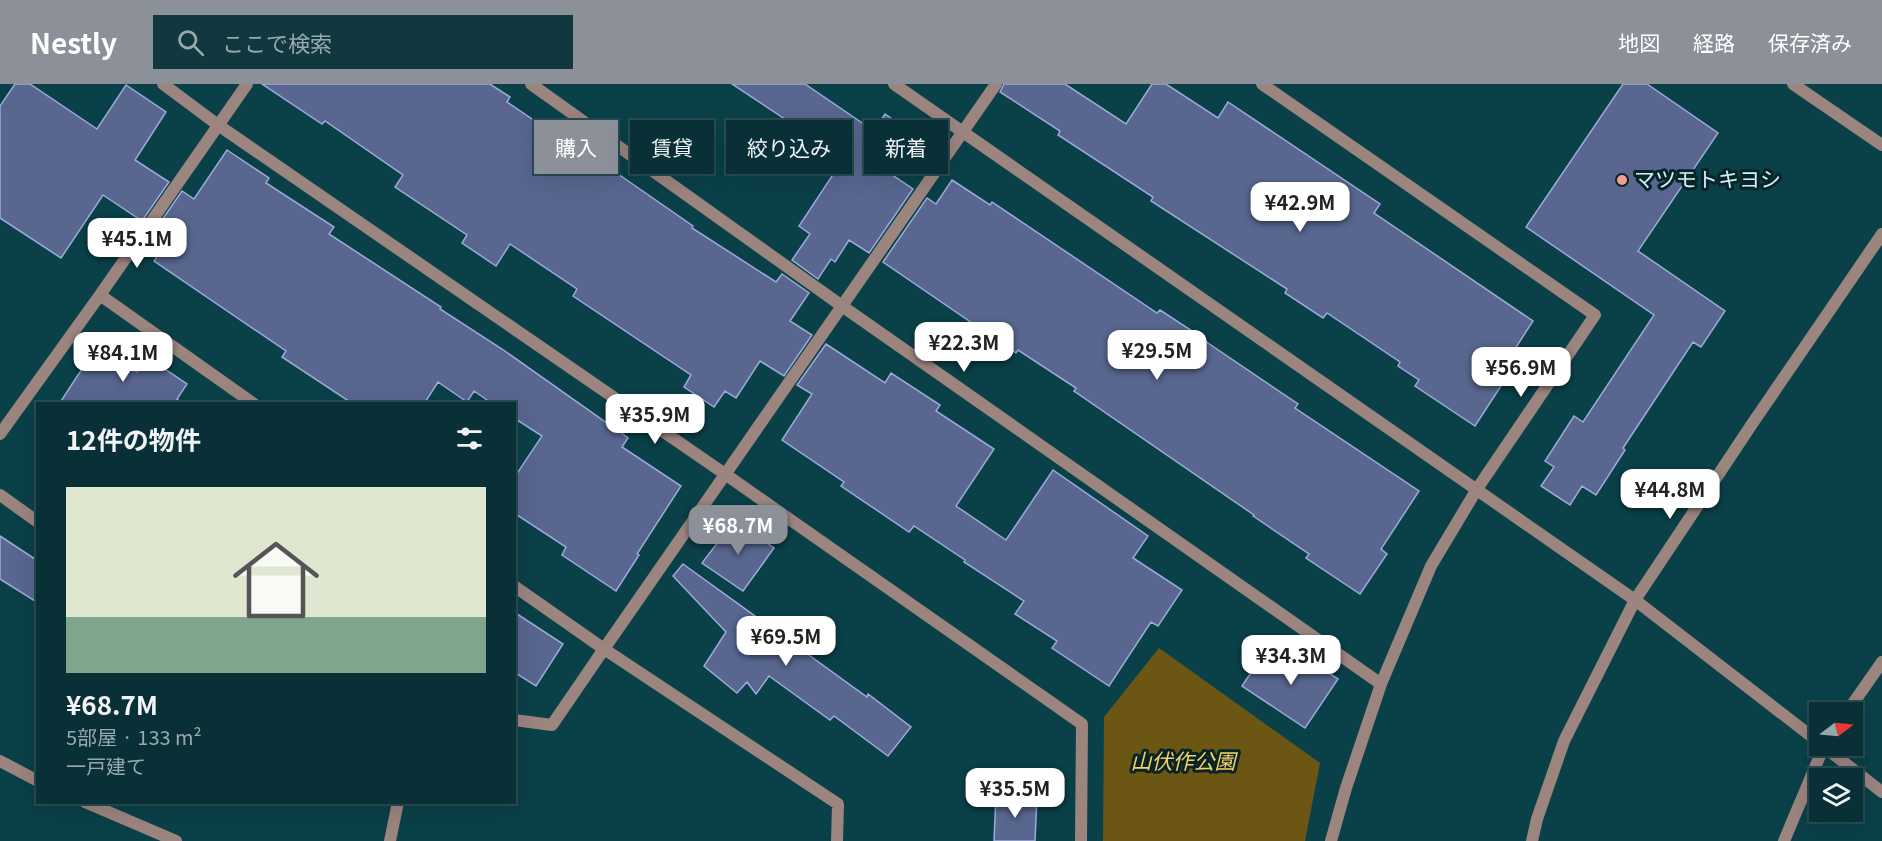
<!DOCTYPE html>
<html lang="ja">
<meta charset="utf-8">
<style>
body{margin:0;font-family:Georgia,"Noto Sans JP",serif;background:#11383e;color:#f1f3f6;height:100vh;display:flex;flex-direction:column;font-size:22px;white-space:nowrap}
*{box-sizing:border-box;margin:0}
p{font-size:20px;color:#98a9ad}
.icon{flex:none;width:33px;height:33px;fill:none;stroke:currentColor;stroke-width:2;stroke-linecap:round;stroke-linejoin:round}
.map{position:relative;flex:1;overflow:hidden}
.drawer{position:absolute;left:36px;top:318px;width:480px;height:402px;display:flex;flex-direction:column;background:#083036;border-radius:0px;box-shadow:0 6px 24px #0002,0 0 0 2px #294b51}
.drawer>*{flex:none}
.top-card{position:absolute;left:534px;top:36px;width:570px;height:54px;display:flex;gap:12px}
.needle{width:39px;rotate:74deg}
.tools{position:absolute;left:1809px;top:618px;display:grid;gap:12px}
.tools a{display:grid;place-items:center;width:54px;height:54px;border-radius:0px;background:#083036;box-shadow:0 6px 24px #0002,0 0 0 2px #294b51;font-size:30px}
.price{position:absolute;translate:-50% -51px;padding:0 14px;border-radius:12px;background:#fff;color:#222;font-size:20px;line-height:39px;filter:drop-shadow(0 2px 3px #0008)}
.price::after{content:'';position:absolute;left:50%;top:36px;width:18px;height:14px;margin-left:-9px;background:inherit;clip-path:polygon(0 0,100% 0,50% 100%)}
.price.active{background:#8c9099;color:#fff}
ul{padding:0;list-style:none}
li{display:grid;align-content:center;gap:12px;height:318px;padding:0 30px}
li+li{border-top:2px solid #294b51}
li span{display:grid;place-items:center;height:186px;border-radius:0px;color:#555}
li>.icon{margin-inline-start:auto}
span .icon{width:108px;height:108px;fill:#fffc;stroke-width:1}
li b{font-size:26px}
h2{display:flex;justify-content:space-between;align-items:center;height:72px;padding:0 30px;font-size:26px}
.tag{padding:0 21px;border-radius:0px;background:#083036;box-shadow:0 6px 24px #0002,0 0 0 2px #294b51;font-size:21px;line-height:54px}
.tag.active{background:#8c9099;color:#fff}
header{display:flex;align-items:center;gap:36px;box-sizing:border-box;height:84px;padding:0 30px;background:#8c9099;color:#fff}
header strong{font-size:28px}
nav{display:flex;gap:33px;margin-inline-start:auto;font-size:21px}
.search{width:420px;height:54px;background:#11383e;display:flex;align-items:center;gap:15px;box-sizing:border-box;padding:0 21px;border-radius:0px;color:#98a9ad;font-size:22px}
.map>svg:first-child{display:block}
.green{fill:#6c5613}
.building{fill:#586690;stroke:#9cabd9;stroke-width:1.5}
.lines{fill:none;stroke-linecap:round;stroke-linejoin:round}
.pedestrian{stroke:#9c847f;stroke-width:12}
.minor{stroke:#9c847f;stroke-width:12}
.tertiary{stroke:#9c847f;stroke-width:12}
.poi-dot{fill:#f59d8e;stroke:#082429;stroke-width:2}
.labels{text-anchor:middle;stroke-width:6;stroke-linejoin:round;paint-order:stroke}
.poi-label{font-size:21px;fill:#d2f2f8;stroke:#082429;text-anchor:start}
.park-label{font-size:21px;font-style:italic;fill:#f8d163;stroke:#082429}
</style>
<header>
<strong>Nestly</strong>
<div class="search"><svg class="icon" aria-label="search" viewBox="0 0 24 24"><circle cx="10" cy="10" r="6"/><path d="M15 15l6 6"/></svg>ここで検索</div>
<nav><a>地図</a><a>経路</a><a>保存済み</a></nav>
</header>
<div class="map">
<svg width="1882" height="757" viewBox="0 0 1882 757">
<rect width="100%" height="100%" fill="#0a4048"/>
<path class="green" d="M 1159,564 L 1320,679 L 1305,757 L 1103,757 L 1104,633 Z"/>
<path class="building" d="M 15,0 L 30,0 L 97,45 L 126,1 L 166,28 L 135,76 L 169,98 L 142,137 L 103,111 L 61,174 L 0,134 L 0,22 Z
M 262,0 L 490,0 L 510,13 L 507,18 L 576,65 L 578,63 L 621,92 L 693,142 L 692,144 L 776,198 L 782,190 L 809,209 L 790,237 L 812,251 L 784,292 L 760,277 L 736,314 L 725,307 L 714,323 L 684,303 L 691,291 L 573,212 L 577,205 L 510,160 L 496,182 L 462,159 L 467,151 L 395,103 L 403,91 L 325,37 L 322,40 Z
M 732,0 L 805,0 L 874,47 L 885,30 L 911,48 L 885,86 L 913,105 L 869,169 L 849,156 L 835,178 L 831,175 L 818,195 L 792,176 L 810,150 L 799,142 L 844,74 Z
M 1004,0 L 1065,0 L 1126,40 L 1152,0 L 1166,0 L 1218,34 L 1228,18 L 1380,120 L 1374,129 L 1533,237 L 1494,297 L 1501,302 L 1475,342 L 1415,302 L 1419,296 L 1398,282 L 1400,278 L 1327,229 L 1323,234 L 1285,209 L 1287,205 L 1151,117 L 1153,113 L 1058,51 L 1060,47 L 1000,8 Z
M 1623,0 L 1647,0 L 1718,49 L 1638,167 L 1725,227 L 1701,263 L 1693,258 L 1623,364 L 1625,366 L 1596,411 L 1582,402 L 1570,421 L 1541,402 L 1554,383 L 1545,377 L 1574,332 L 1583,338 L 1654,231 L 1526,143 Z
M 227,66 L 269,94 L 266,99 L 334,143 L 329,150 L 441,223 L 440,225 L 502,265 L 628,354 L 622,363 L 681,402 L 637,470 L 639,471 L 616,507 L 562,471 L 566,463 L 514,429 L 514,394 L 542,352 L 514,334 L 514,320 L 493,320 L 474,307 L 467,318 L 438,298 L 424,320 L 353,320 L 282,273 L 286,267 L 154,177 L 169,155 L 155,146 L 182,107 L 194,115 Z
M 952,96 L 990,121 L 992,118 L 1157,229 L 1160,226 L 1203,254 L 1202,255 L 1298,320 L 1295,324 L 1419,407 L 1381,465 L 1387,470 L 1360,510 L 1306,474 L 1309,470 L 1253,432 L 1254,431 L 1074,307 L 1076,304 L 1018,266 L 1016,269 L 883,178 L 927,114 L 936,120 Z
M 826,260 L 885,299 L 891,289 L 940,321 L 936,327 L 994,365 L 956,422 L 1006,456 L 1053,386 L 1148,452 L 1133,474 L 1182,506 L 1158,542 L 1151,538 L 1109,602 L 1052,564 L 1057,557 L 1015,530 L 1024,517 L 964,478 L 965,476 L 914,442 L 909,448 L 841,402 L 844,398 L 782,356 L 812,310 L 797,301 Z
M 97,262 L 137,288 L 147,273 L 187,300 L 177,315 L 184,320 L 59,320 Z
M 735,436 L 774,464 L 743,507 L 702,479 Z
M 0,452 L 38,477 L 38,519 L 0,495 Z
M 683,480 L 867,613 L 868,610 L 911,643 L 888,672 L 834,632 L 830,636 L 769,592 L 756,610 L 747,598 L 737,609 L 704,582 L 726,548 L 673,492 Z
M 514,528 L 563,560 L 536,602 L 514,588 Z
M 1266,566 L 1291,583 L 1300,570 L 1338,595 L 1305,644 L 1242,602 Z
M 996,712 L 1037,713 L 1035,757 L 994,757 Z"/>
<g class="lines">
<path class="pedestrian" d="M 604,565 L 996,0
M 390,757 L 398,718"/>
<path class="minor" d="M 163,0 L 218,41 L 725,390 L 1082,640 L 1081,757
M 531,0 L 842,222 L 1381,600
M 894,0 L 1635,516 L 1820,659
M 1262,0 L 1595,231 L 1477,405 L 1431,482 L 1381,600 L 1346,704 L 1331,757
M 100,211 L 254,320
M 0,350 L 100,211 L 247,0
M 0,411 L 38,438
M 514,502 L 604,565 L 838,720 L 837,757
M 1847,628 L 1882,578
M 514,636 L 552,641 L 604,565
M 1823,662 L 1882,708
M 0,677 L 38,697
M 85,718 L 176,757
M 1784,757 L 1824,662"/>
<path class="tertiary" d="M 1793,0 L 1882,61
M 1532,757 L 1537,735 L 1564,657 L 1635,516 L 1752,340 L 1882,150"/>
</g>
<circle class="poi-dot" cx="1622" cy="96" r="6"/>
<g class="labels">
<g class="poi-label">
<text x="1634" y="103">マツモトキヨシ</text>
</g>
<g class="park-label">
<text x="1183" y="685">山伏作公園</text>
</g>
</g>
</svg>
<div class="tools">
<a><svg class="needle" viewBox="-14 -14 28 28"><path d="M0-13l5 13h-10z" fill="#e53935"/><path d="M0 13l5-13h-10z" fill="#98a9ad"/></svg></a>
<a><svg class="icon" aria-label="layers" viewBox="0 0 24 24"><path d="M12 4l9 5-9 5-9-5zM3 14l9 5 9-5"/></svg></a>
</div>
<b class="price" style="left:1300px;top:149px">¥42.9M</b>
<b class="price" style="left:137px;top:185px">¥45.1M</b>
<b class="price" style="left:964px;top:289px">¥22.3M</b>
<b class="price" style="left:1157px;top:297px">¥29.5M</b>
<b class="price" style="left:123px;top:299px">¥84.1M</b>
<b class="price" style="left:1521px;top:314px">¥56.9M</b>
<b class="price" style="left:655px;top:361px">¥35.9M</b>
<b class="price" style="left:1670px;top:436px">¥44.8M</b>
<b class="price active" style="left:738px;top:472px">¥68.7M</b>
<b class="price" style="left:786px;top:583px">¥69.5M</b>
<b class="price" style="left:1291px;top:602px">¥34.3M</b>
<b class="price" style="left:1015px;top:735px">¥35.5M</b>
<div class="top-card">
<a class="tag active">購入</a>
<a class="tag">賃貸</a>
<a class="tag">絞り込み</a>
<a class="tag">新着</a>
</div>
<section class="drawer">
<h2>12件の物件<svg class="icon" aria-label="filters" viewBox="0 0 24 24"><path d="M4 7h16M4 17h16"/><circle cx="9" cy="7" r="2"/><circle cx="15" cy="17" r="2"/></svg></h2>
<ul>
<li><span style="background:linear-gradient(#dfe7d0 70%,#7fa58c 0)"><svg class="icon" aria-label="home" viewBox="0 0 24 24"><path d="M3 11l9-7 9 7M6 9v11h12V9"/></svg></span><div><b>¥68.7M</b><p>5部屋 · 133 m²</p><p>一戸建て</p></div></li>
</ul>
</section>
</div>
